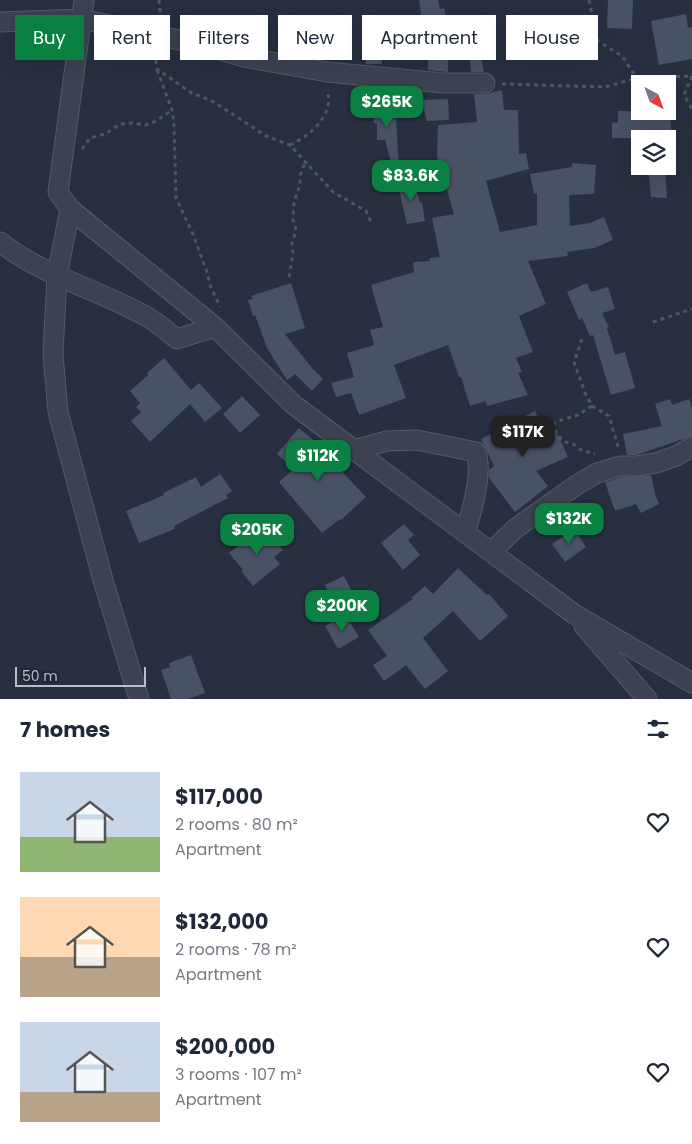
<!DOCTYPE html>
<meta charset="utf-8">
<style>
body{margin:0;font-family:Poppins,sans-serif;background:#f6f6f7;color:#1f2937;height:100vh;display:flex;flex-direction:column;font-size:19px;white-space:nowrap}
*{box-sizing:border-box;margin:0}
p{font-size:16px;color:#747a83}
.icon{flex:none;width:28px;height:28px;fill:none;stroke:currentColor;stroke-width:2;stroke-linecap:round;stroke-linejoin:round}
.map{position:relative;height:699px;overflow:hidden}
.panel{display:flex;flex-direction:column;background:#fff;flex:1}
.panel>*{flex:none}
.hud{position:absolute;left:15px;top:15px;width:662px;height:45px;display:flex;gap:10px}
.needle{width:32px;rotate:139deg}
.tools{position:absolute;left:631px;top:75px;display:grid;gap:10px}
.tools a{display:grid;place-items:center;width:45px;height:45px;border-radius:0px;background:#fff;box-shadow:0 5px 20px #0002;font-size:25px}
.scale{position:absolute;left:15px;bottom:12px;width:131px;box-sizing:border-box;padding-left:5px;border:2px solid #b9becb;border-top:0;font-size:14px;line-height:18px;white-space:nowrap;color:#b9becb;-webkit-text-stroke:4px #202736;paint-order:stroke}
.price{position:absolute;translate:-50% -42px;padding:0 11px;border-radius:10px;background:#0b8043;color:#fff;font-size:16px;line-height:32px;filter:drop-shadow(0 1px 2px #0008)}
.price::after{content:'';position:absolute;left:50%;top:30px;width:15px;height:11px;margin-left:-8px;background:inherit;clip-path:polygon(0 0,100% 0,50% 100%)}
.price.on{background:#222;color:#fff}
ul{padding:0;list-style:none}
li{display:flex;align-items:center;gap:15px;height:125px;padding:0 20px}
li span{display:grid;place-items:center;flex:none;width:140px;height:100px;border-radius:0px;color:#555}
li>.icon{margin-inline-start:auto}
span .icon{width:60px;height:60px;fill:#fffc;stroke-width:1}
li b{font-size:21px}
h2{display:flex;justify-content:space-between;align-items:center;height:60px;padding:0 20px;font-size:21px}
.chip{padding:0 18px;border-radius:0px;background:#fff;box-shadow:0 5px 20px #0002;font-size:18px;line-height:45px}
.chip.on{background:#0b8043;color:#fff}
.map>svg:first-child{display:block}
.building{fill:#495165}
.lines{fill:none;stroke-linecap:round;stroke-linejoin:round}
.minor-casing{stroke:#545a68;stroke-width:21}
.path{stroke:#48595f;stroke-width:3;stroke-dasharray:4 4;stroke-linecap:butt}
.minor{stroke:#3c4251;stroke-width:19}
</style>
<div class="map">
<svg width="692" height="699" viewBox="0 0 692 699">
<rect width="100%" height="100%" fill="#272f41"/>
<path class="building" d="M 419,0 L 438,0 L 440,9 L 444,8 L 447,24 L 448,72 L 428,70 L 429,34 L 424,34 Z
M 608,0 L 633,0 L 632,29 L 607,28 Z
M 686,14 L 688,28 L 692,27 L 692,59 L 659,65 L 651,21 Z
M 379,26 L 382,64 L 366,64 L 364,27 Z
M 480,50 L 484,72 L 471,72 L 469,52 Z
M 502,90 L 504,110 L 518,110 L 519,154 L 526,153 L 529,169 L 486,181 L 500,232 L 537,225 L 537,193 L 534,194 L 530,174 L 572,167 L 572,163 L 596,165 L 594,194 L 569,195 L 570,226 L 590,223 L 604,217 L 613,240 L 594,248 L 567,252 L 568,256 L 528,261 L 546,304 L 519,316 L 533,352 L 516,358 L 522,372 L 518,373 L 528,395 L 487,406 L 486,401 L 470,406 L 461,377 L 459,377 L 448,345 L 394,365 L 406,398 L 359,415 L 351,393 L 336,397 L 331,383 L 354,377 L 347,353 L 374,345 L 370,330 L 383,327 L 371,285 L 414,272 L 413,262 L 430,261 L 430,258 L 440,257 L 432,218 L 454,214 L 437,157 L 438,125 L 477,122 L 474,94 L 485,94 Z
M 448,99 L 449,120 L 427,121 L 421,100 Z
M 395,101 L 399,168 L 393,169 L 385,140 L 377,140 L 377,123 L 374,123 L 372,102 Z
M 618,111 L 636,111 L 636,114 L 670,111 L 672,138 L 612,138 L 612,122 L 618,123 Z
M 648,166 L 665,166 L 667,198 L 651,197 Z
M 397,181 L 414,181 L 420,203 L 422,202 L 425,221 L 407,224 Z
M 291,283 L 305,328 L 285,334 L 312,368 L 323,379 L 312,391 L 295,374 L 287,380 L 267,348 L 255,315 L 253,316 L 248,300 L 253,299 L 251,296 Z
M 587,283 L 591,292 L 608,287 L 615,309 L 602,313 L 609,327 L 607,328 L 615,355 L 625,352 L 635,388 L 611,395 L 593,335 L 590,336 L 582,318 L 579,320 L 567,292 Z
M 164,358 L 191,390 L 199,383 L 222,408 L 205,422 L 190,404 L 150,442 L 131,421 L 141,412 L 136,407 L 140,403 L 130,391 L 148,375 L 147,373 Z
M 242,396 L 260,415 L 240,433 L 223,414 Z
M 670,399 L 672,405 L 689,399 L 692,408 L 692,436 L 636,455 L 627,455 L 623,434 L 662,426 L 655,404 Z
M 535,411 L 541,424 L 551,420 L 568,457 L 536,471 L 548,486 L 515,512 L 489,478 L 489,470 L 494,466 L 481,439 Z
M 299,428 L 335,458 L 332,461 L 366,497 L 341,520 L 340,519 L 322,533 L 279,482 L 294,469 L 277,454 Z
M 220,474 L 232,491 L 226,495 L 228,498 L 174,526 L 175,529 L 139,543 L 126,511 L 164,495 L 163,493 L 196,477 L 201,487 Z
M 651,475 L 655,494 L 659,504 L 641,513 L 636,504 L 615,511 L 605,482 L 622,477 Z
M 404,524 L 414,535 L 408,540 L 420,555 L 403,570 L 381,543 Z
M 264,526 L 283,550 L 274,557 L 280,564 L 253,586 L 241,571 L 243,570 L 229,553 Z
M 574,529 L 586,547 L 565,562 L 552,544 Z
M 458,568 L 487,595 L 489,594 L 508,616 L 480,641 L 453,611 L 423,638 L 448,671 L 425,689 L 406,665 L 384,681 L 373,665 L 387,656 L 368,630 L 413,599 L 411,598 L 425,586 L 433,594 Z
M 344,576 L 357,601 L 338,611 L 325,585 Z
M 345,614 L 359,637 L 338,649 L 325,626 Z
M 191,655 L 205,693 L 188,699 L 171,699 L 161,670 L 170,667 L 169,663 Z"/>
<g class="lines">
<defs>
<path id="minor" d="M 84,0 L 58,192 L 70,209 L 215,327 L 294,405 L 574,614 L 692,683
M 0,22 L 81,19 L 207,46 L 244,57 L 327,72 L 443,83 L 485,83
M 70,209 L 57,276 L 53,354 L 58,412 L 103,580 L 139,699
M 0,242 C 44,277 101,290 149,318 C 159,324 168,332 177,339 L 215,327
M 354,450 L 387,441 L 417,440 L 476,452 C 483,472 472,512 465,532
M 491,552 L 516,528 L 578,484 L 597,473 L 620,466 L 636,466 L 656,463 L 676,456 L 692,447
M 584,626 L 647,699"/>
</defs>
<use href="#minor" class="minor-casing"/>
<path class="path" d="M 159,0 L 161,19
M 589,0 L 598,41 L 622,56 L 637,78 L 692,76
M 155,52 L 157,69 L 190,92 L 214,102 L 266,136 L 290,145 L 333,192 L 366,211 L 372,224
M 157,70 L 172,110 L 174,123 L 176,198 L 192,232 L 207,272 L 210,285 L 220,307
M 692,76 L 684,95 L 692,109
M 502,84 L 605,87 L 637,78
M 290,145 C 306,138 324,123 328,106 C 329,101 328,95 328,90
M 82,149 L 90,138 L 105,134 L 120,124 L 133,123 L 146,125 L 156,121 L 172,110
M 289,277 L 293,253 L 292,244 L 296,230 L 293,219 L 294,202 L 300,185 L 300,176 L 305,162
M 653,322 L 692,309
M 582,339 L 574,362 L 585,393 L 592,406 L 609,416 L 619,450
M 592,406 L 578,415 L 555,422 C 553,431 561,444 572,443 L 581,450 L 595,454"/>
<use href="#minor" class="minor"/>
</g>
</svg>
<div class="tools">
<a><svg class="needle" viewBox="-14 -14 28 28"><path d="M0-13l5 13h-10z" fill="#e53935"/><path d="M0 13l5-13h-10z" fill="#747a83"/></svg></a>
<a><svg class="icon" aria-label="layers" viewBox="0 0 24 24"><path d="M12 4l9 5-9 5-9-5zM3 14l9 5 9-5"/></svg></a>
</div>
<div class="scale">50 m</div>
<b class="price" style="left:387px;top:128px">$265K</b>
<b class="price" style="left:411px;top:202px">$83.6K</b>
<b class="price on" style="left:523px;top:458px">$117K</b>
<b class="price" style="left:318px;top:482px">$112K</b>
<b class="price" style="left:569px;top:545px">$132K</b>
<b class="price" style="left:257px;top:556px">$205K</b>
<b class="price" style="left:342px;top:632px">$200K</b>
<div class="hud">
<a class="chip on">Buy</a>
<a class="chip">Rent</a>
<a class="chip">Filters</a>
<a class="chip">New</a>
<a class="chip">Apartment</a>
<a class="chip">House</a>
</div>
</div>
<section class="panel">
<h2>7 homes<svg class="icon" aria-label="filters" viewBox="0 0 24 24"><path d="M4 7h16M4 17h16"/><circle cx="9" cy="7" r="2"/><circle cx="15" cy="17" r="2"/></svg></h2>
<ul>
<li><span style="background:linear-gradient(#c9d6e8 65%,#8fb573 0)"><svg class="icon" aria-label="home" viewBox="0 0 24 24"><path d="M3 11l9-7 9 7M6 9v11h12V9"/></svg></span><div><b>$117,000</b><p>2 rooms · 80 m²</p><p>Apartment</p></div><svg class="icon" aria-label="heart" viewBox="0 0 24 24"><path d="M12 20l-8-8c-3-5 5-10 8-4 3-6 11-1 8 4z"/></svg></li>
<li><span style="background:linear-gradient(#ffd9b3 60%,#b9a48a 0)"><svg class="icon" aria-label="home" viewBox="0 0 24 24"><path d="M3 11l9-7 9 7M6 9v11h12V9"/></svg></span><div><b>$132,000</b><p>2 rooms · 78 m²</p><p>Apartment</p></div><svg class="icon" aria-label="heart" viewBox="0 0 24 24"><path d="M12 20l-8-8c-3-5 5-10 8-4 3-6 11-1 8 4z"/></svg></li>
<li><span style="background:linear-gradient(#c9d6e8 70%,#b9a48a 0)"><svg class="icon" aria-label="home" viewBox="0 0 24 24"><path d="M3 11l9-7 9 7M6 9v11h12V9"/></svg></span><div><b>$200,000</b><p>3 rooms · 107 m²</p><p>Apartment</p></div><svg class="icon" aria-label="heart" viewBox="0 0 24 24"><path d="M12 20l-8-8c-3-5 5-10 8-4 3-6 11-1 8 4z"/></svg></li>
</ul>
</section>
